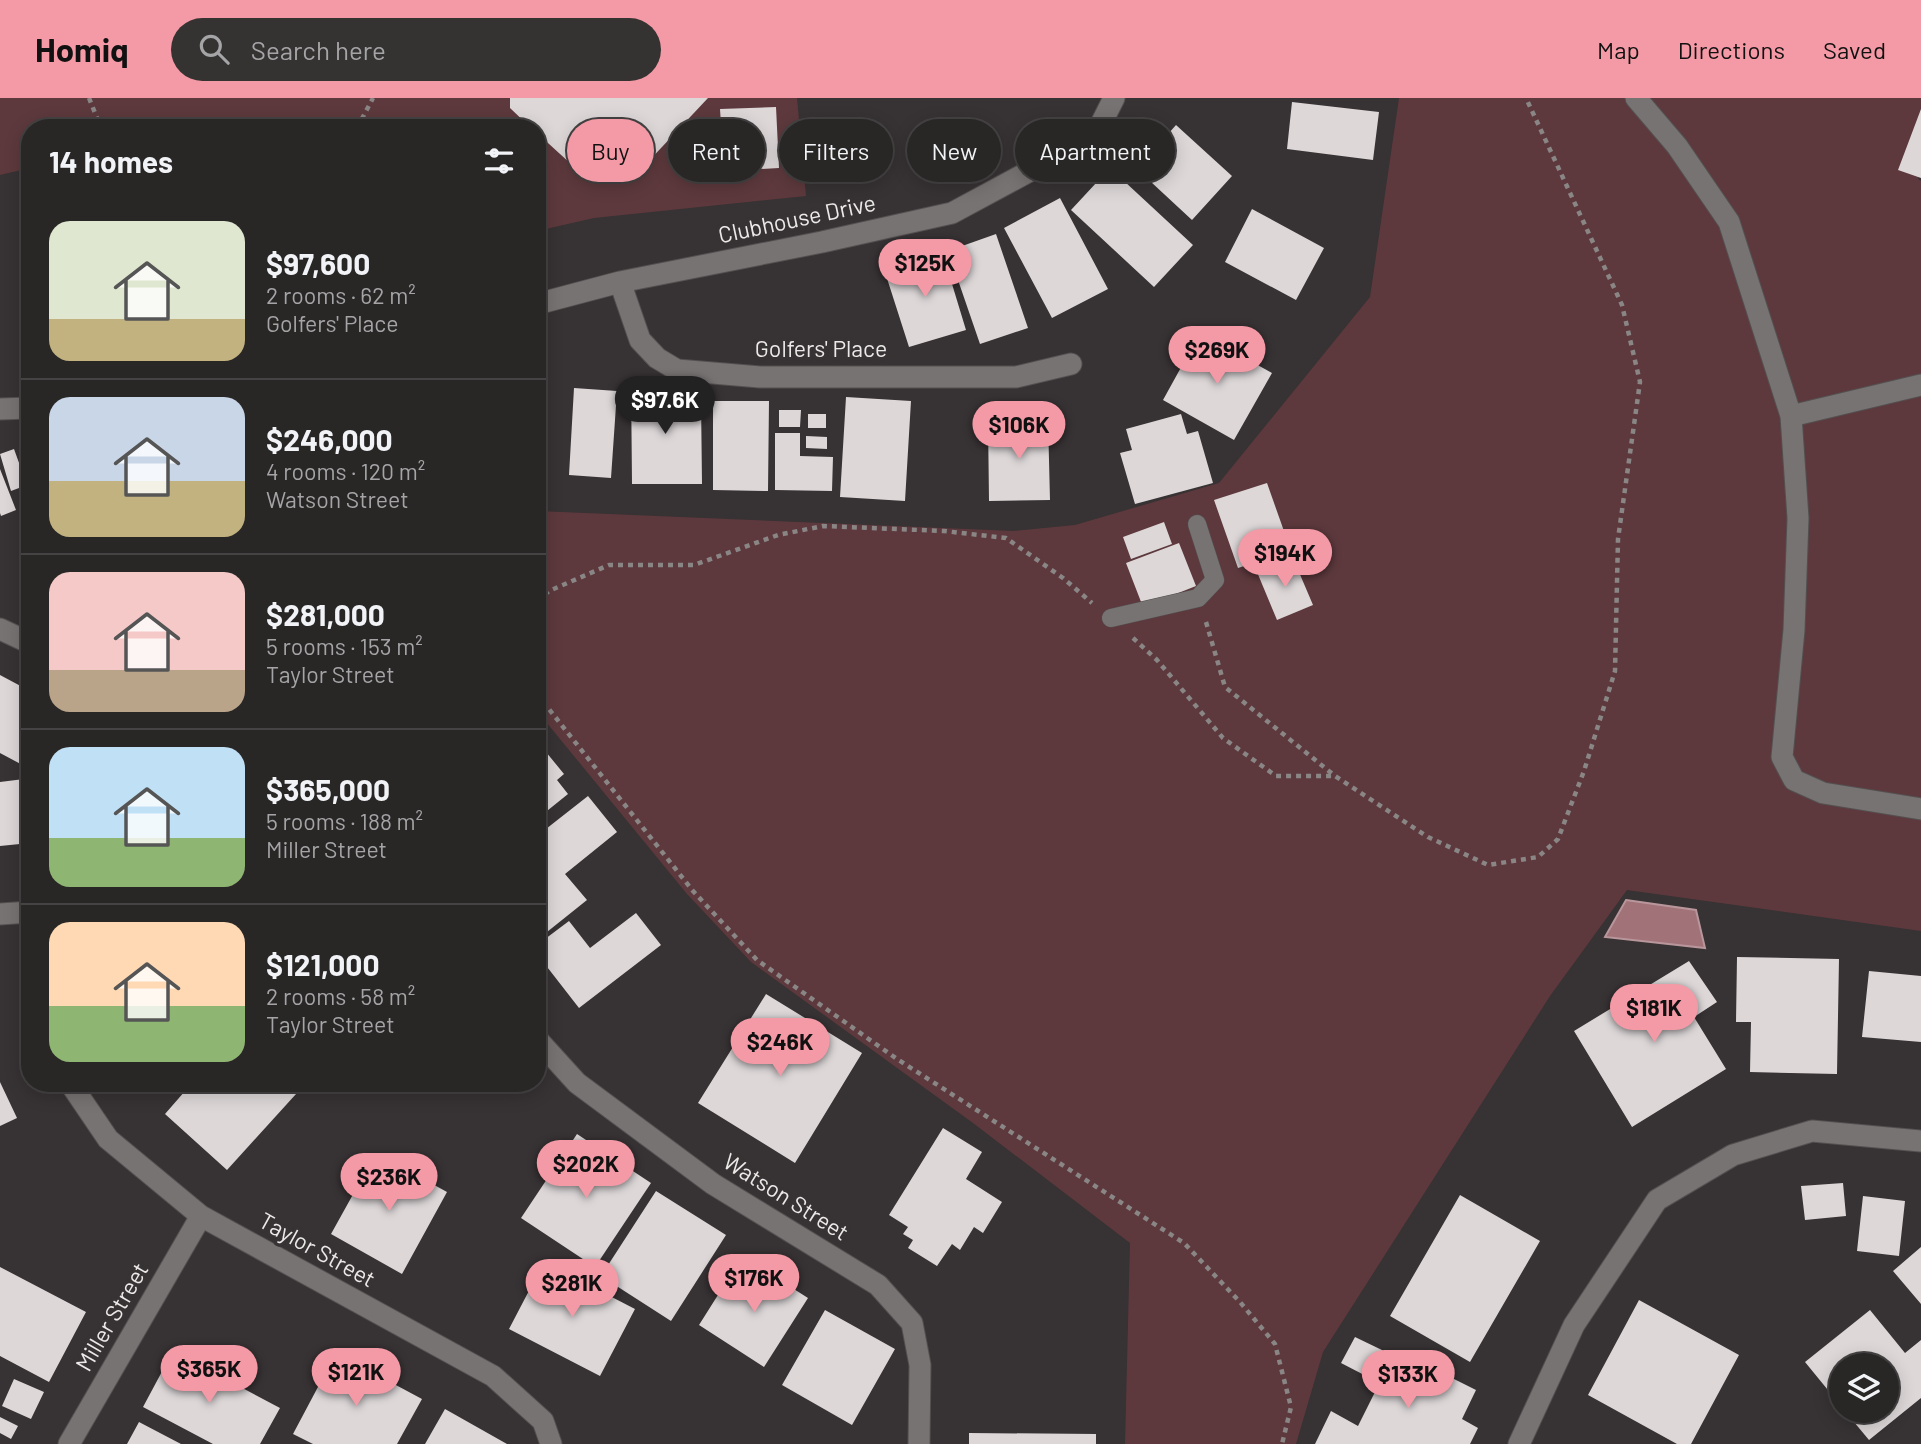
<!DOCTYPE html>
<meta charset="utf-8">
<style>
body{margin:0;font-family:Barlow,sans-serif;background:#353232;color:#f1f3f6;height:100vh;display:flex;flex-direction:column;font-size:26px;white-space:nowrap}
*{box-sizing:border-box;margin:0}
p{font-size:23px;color:#a5a5a7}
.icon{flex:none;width:38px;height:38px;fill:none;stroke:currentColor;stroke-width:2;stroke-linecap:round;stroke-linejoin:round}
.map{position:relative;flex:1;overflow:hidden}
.panel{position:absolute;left:21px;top:21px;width:525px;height:973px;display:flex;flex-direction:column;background:#292626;border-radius:28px;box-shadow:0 4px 18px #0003,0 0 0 2px #454343}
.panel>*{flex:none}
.banner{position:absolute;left:567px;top:21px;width:665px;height:63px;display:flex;gap:14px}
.buttons{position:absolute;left:1829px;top:1255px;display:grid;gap:14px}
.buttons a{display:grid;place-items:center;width:70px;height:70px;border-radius:50%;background:#292626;box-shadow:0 4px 18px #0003,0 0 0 2px #454343;font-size:35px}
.price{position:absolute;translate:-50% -60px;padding:0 16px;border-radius:24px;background:#f49aa6;color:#111;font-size:23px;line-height:46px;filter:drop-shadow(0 2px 4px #0008)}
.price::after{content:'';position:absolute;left:50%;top:42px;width:21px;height:16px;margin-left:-10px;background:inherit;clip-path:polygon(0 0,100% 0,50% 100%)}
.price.on{background:#222;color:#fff}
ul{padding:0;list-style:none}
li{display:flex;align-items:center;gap:21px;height:175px;padding:0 28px}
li+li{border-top:2px solid #454343}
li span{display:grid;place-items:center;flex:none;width:196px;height:140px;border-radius:21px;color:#555}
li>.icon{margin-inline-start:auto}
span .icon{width:84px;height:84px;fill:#fffc;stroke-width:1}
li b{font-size:30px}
h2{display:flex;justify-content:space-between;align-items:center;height:84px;padding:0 28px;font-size:30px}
.pill{padding:0 24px;border-radius:32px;background:#292626;box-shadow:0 4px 18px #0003,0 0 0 2px #454343;font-size:24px;line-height:63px}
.pill.on{background:#f49aa6;color:#111}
header{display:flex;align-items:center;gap:42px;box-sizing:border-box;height:98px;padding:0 35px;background:#f49aa6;color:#111}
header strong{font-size:33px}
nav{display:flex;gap:38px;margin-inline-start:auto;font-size:24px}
.search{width:490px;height:63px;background:#353232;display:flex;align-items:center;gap:18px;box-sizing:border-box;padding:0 24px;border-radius:38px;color:#a5a5a7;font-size:26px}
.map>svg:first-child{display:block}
.green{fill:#5d393d}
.water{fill:#a17379;stroke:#b8969b;stroke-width:2}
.building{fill:#ddd7d8}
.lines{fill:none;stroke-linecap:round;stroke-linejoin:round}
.lane-casing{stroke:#545051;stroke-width:19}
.street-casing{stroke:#545051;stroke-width:23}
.path{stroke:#8a8686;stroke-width:4.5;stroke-dasharray:5 5;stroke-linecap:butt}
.lane{stroke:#787373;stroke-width:18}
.street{stroke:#787373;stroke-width:21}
.labels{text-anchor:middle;stroke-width:7;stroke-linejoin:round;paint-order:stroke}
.street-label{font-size:23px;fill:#ece9e9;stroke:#373233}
</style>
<header>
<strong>Homiq</strong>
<div class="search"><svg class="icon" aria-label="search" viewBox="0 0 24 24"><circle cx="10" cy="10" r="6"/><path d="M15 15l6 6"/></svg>Search here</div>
<nav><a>Map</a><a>Directions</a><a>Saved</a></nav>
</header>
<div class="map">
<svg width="1921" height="1346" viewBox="0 0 1921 1346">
<rect width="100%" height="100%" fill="#373233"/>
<path class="green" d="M 0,0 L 797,0 L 806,98 L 594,120 L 537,133 L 537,30 L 30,30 L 30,70 L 0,77 Z
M 1399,0 L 1921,0 L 1921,72 L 1918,81 L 1921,83 L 1921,833 L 1627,792 L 1550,898 L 1323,1254 L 1296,1346 L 1125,1346 L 1130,1145 L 973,1025 L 751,864 L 687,796 L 537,613 L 537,413 L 1014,433 L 1075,427 L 1219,385 L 1370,199 Z"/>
<path class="water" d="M 1626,802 L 1696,812 L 1705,850 L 1605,839 Z"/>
<path class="building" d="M 510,0 L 708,0 L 646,66 L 571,66 L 537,35 L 537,30 L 531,30 L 510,10 Z
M 1292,4 L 1379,14 L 1373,62 L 1287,51 Z
M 776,9 L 779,70 L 724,73 L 720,11 Z
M 1921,11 L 1921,80 L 1898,72 Z
M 1176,27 L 1232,78 L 1192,122 L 1137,71 Z
M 1110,70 L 1193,147 L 1154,189 L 1071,112 Z
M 1060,100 L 1108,191 L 1052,220 L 1004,130 Z
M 1252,111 L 1324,150 L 1296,202 L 1225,164 Z
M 996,136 L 1028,230 L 980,246 L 948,153 Z
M 942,153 L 966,232 L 909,249 L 884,171 Z
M 1200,235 L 1272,275 L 1234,342 L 1163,302 Z
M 631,281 L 666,281 L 666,301 L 701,301 L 702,386 L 632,386 Z
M 574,290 L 617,293 L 611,380 L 569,377 Z
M 846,299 L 911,303 L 905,403 L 840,399 Z
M 713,303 L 769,303 L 768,393 L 713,392 Z
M 779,312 L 801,312 L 800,329 L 779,329 Z
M 808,316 L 826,316 L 826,330 L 808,330 Z
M 1181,316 L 1187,336 L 1198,333 L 1213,385 L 1135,406 L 1120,355 L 1132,352 L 1126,331 Z
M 1048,322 L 1050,402 L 989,403 L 988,323 Z
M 775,335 L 800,335 L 800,358 L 833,359 L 832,393 L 775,392 Z
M 806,338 L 827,339 L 827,351 L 806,350 Z
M 14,351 L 27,387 L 11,393 L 0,356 Z
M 0,371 L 16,412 L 1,418 L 0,415 Z
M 1267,385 L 1291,453 L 1238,470 L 1214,402 Z
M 1164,424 L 1172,446 L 1131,461 L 1123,439 Z
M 1179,445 L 1196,488 L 1143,509 L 1126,465 Z
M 1293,460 L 1313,507 L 1277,522 L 1257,474 Z
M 0,577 L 30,593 L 30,671 L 0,655 Z
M 537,643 L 564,676 L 557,682 L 568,696 L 537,721 Z
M 24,681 L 26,699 L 30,698 L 30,745 L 0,748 L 0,684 Z
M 588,698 L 617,734 L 565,776 L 587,802 L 537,842 L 537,738 Z
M 636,815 L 661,847 L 579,910 L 537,856 L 537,847 L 569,823 L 590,850 Z
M 1737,859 L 1839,861 L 1837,976 L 1750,974 L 1751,924 L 1736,924 Z
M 1689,863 L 1717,904 L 1694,919 L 1726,971 L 1632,1029 L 1574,933 Z
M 1869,873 L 1921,878 L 1921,944 L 1862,939 Z
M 766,896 L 862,955 L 795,1065 L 698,1005 Z
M 0,984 L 17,1020 L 0,1028 Z
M 192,985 L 306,985 L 227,1072 L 165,1016 Z
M 943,1030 L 982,1054 L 966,1081 L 1002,1104 L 983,1135 L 974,1129 L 960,1152 L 952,1146 L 937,1168 L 908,1150 L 913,1142 L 903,1136 L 908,1129 L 889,1117 Z
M 577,1036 L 651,1085 L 595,1169 L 521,1120 Z
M 376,1055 L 447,1094 L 402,1176 L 331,1136 Z
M 1843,1085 L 1846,1118 L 1805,1122 L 1801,1088 Z
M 656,1093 L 726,1137 L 671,1223 L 601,1178 Z
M 1460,1097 L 1540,1143 L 1470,1264 L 1390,1218 Z
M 1863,1098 L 1905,1103 L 1899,1158 L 1857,1153 Z
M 1921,1149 L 1921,1206 L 1893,1173 Z
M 544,1164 L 635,1211 L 600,1278 L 509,1231 Z
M 0,1169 L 86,1214 L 49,1284 L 0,1258 Z
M 735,1170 L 756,1183 L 764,1172 L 808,1200 L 764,1269 L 699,1227 Z
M 1639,1202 L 1739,1257 L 1691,1346 L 1677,1346 L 1588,1297 Z
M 825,1212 L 895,1251 L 852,1327 L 782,1287 Z
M 1870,1212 L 1905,1255 L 1921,1242 L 1921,1300 L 1869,1342 L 1844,1312 L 1886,1312 L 1886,1267 L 1841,1267 L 1841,1308 L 1805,1264 Z
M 1355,1239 L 1384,1253 L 1370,1280 L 1341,1265 Z
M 1396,1252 L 1476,1292 L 1462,1321 L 1478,1330 L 1470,1346 L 1315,1346 L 1331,1313 L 1358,1328 Z
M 173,1253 L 280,1310 L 260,1346 L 213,1346 L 143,1309 Z
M 336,1255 L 422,1301 L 397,1346 L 313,1346 L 293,1336 Z
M 14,1281 L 44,1294 L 31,1321 L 2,1308 Z
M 445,1311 L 507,1346 L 425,1346 Z
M 0,1319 L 18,1328 L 11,1341 L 0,1335 Z
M 139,1324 L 181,1346 L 127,1346 Z
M 969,1335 L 1096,1336 L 1096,1346 L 969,1346 Z"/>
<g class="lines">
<defs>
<path id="lane" d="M 1111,520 L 1198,500 L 1215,482 L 1197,426"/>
<path id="street" d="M 1636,0 L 1677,48 L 1729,124 L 1791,318 L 1798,420 L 1794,532 L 1782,659 L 1794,682 L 1823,695 L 1921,711
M 620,184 L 640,242 L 657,260 L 677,272 L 760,279 L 1016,279 L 1071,266
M 537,206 L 620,184 L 822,144 L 952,115 L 1080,46 L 1101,26 L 1114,0
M 0,311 L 30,310
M 1791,318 L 1921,287
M 0,531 L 30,545
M 0,816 L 30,814
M 537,941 L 577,985 L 713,1086 L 878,1187 L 912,1225 L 920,1267 L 919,1346
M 70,985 L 108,1041 L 201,1118 L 493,1278 L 543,1323 L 551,1346
M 69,1346 L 201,1118
M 1519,1346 L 1574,1227 L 1657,1102 L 1733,1057 L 1812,1033 L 1921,1043"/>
</defs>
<use href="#lane" class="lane-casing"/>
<use href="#street" class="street-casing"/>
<path class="path" d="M 89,0 L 101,30
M 357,30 L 373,0
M 537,503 L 549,493 L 609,467 L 694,467 L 778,437 L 823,428 L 944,433 L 1006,440 L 1063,480 L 1092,505
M 1206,524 L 1225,589 L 1335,678 L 1428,739 L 1488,767 L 1538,759 L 1558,741 L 1584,673 L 1615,573 L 1618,441 L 1640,284 L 1622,207 L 1526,0
M 1133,540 L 1157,562 L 1223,640 L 1276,678 L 1334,678
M 537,596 L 693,793 L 757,862 L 897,961 L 1184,1145 L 1240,1204 L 1275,1246 L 1291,1309 L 1282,1346"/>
<use href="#lane" class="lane"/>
<use href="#street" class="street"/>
</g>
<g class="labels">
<g class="street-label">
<text transform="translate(797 121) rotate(-12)" y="8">Clubhouse Drive</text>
<text x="821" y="259">Golfers' Place</text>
<text transform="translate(786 1099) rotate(32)" y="8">Watson Street</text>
<text transform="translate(317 1152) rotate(29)" y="8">Taylor Street</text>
<text transform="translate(112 1219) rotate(-60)" y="8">Miller Street</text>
</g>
</g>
</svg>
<div class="buttons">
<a><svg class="icon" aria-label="layers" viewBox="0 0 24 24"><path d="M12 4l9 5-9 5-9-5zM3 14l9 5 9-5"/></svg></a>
</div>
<b class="price" style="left:925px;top:201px">$125K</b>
<b class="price" style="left:1217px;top:288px">$269K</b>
<b class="price on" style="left:665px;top:338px">$97.6K</b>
<b class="price" style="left:1019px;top:363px">$106K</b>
<b class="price" style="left:1285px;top:491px">$194K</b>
<b class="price" style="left:1654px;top:946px">$181K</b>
<b class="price" style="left:780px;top:980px">$246K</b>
<b class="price" style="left:586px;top:1102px">$202K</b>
<b class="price" style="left:389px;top:1115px">$236K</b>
<b class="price" style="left:754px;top:1216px">$176K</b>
<b class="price" style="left:572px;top:1221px">$281K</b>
<b class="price" style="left:209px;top:1307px">$365K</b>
<b class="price" style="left:356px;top:1310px">$121K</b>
<b class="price" style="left:1408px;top:1312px">$133K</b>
<div class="banner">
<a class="pill on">Buy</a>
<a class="pill">Rent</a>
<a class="pill">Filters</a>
<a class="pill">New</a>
<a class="pill">Apartment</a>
</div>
<section class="panel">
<h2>14 homes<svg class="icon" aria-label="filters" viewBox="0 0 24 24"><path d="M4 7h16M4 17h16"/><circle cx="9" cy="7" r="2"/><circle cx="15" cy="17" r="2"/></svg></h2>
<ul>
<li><span style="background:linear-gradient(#dfe7d0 70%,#c2b280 0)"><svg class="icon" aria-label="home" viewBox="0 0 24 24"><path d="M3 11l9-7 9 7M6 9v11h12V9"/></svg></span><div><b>$97,600</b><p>2 rooms · 62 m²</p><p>Golfers' Place</p></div></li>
<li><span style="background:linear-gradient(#c9d6e8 60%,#c2b280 0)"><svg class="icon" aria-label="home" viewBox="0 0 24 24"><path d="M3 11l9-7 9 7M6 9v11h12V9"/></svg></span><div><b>$246,000</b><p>4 rooms · 120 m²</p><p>Watson Street</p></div></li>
<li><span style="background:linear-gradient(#f6c9c9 70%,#b9a48a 0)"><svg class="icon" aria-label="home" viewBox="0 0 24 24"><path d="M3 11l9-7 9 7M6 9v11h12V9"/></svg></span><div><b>$281,000</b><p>5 rooms · 153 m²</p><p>Taylor Street</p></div></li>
<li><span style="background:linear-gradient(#bfe0f5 65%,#8fb573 0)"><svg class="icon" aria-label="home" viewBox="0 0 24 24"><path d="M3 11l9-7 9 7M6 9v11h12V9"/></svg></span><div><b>$365,000</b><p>5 rooms · 188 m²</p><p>Miller Street</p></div></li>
<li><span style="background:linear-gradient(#ffd9b3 60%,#8fb573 0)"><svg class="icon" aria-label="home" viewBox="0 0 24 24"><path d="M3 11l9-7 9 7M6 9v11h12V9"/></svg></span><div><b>$121,000</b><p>2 rooms · 58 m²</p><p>Taylor Street</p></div></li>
</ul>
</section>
</div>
